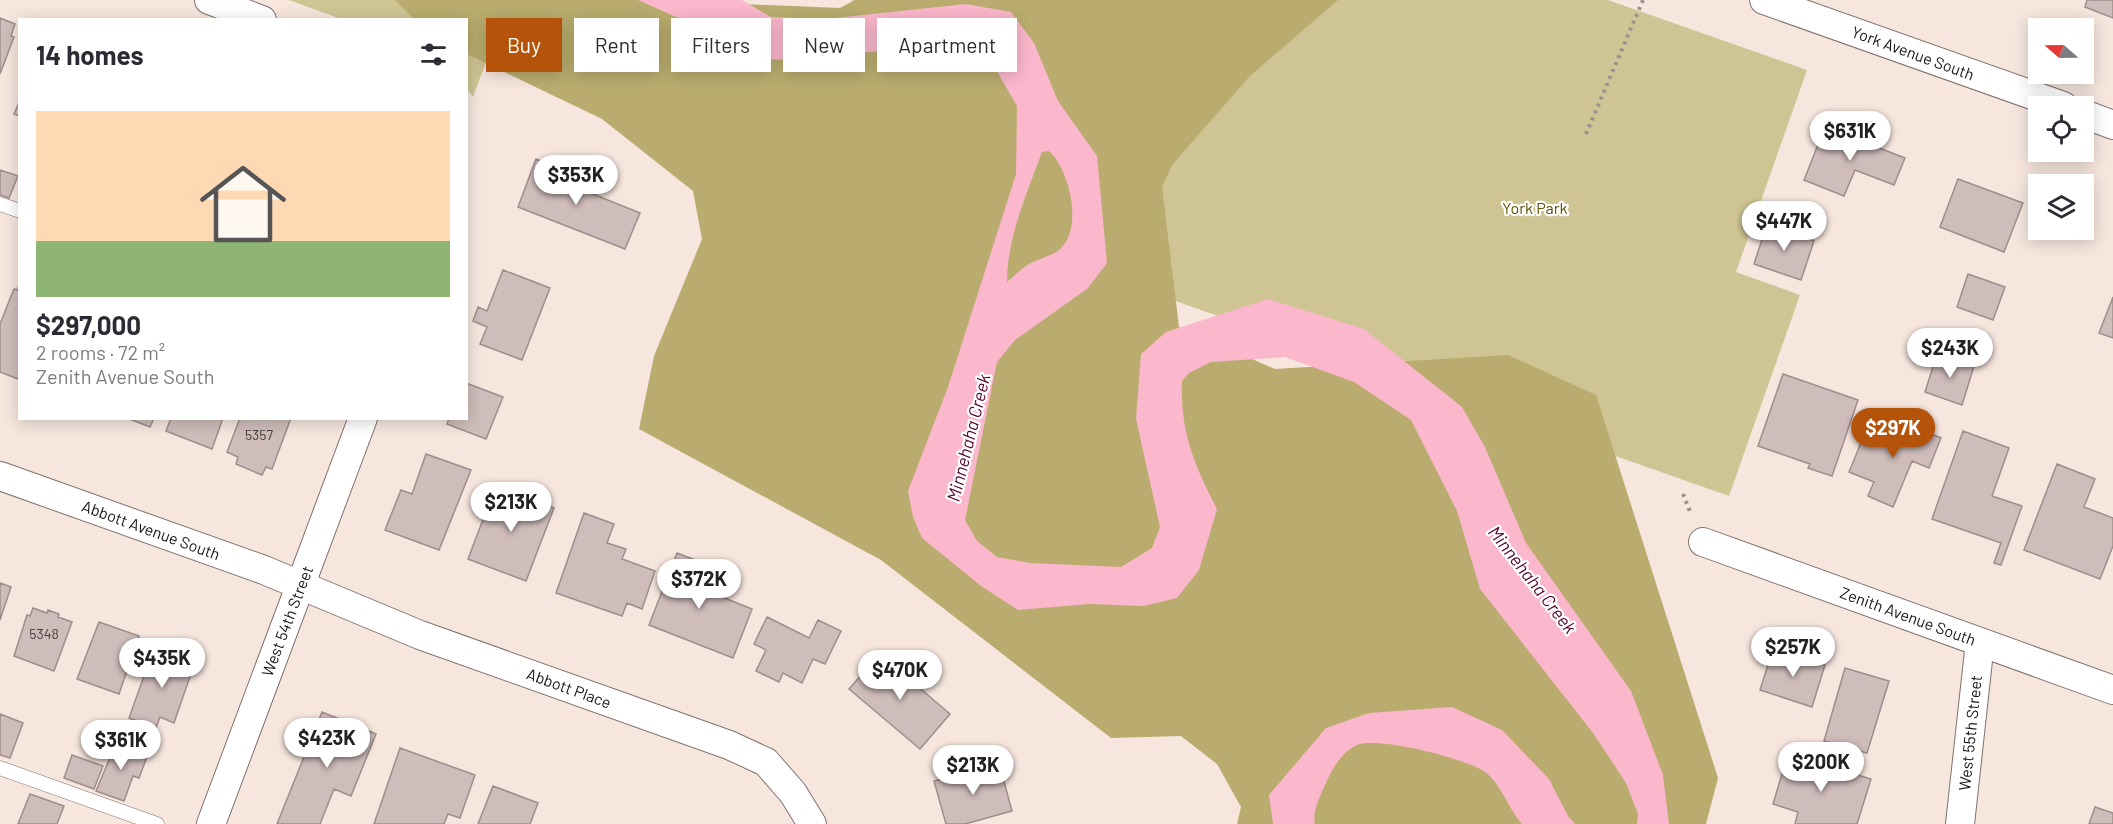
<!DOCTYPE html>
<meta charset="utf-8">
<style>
body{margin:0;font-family:Barlow,sans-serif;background:#f2f2f3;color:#2b2b33;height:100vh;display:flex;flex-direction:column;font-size:22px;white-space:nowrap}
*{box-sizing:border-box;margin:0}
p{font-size:20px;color:#7c7c81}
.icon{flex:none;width:33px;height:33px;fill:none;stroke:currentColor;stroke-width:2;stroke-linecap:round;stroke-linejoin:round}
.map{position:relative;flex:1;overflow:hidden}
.panel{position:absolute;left:18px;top:18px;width:450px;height:402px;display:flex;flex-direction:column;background:#fff;border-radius:0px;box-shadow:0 3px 15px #0003}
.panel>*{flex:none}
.top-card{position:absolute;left:486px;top:18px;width:570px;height:54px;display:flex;gap:12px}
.needle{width:39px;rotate:290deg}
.fabs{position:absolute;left:2028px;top:18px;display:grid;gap:12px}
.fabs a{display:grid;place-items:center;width:66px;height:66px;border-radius:0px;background:#fff;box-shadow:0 3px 15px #0003;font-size:30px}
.price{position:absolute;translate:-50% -51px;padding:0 14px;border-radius:21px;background:#fff;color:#222;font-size:20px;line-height:39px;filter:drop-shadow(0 2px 3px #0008)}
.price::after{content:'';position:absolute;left:50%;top:36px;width:18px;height:14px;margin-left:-9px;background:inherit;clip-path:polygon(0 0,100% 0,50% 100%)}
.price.current{background:#b45309;color:#fff}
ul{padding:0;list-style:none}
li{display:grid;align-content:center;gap:12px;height:318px;padding:0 18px}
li+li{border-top:2px solid #e1e1e2}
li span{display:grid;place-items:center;height:186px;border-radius:0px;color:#555}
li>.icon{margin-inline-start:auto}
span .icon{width:108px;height:108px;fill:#fffc;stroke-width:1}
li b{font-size:26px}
h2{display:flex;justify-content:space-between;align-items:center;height:72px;padding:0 18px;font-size:26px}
.chip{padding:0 21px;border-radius:0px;background:#fff;box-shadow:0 3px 15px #0003;font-size:21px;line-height:54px}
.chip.current{background:#b45309;color:#fff}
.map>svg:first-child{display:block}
.green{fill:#cfc594}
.forest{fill:#b9ac6e}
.water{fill:#fbb7cb;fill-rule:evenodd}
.building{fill:#cfbdbb;stroke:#9e8d8b;stroke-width:1.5}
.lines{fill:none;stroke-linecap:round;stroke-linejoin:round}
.lane-casing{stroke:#80726b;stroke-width:15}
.street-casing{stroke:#80726b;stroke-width:30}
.path{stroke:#9d918b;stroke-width:4;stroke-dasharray:3 4.5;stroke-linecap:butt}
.lane{stroke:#fff;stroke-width:14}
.street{stroke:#fff;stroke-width:28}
.labels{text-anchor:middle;stroke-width:4.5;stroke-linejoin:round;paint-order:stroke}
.number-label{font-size:14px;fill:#463e3c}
.street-label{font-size:16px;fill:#191411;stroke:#fff}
.park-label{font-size:16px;fill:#605201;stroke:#fff}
.water-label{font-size:18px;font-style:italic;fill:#53032a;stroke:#fff}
</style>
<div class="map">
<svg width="2113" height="824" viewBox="0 0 2113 824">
<rect width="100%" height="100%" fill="#f6e6de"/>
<path class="green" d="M 289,0 L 509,0 L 473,97 L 467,89 L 466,20 L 341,19 Z
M 853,0 L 1608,0 L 1807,70 L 1736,272 L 1800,295 L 1729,496 L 795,167 Z"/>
<path class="forest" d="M 395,0 L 642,0 L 840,8 L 855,0 L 1338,0 L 1250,76 L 1172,165 L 1162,187 L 1179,327 L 1275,369 L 1508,355 L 1596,395 L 1718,778 L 1706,824 L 1237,824 L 1241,807 L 1217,764 L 1181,736 L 1111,738 L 881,560 L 639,429 L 654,356 L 702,239 L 693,191 L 602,119 L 467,54 L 466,20 L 414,19 Z"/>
<path class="water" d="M 638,0 L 742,0 L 771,17 L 825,19 L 966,4 L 1011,12 L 1034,43 L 1058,101 L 1097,156 L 1107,263 L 1087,289 L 1015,340 L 997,362 L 965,520 L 977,541 L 997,557 L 1030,563 L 1121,567 L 1152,548 L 1160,527 L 1136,419 L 1141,354 L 1166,332 L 1268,299 L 1364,329 L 1462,407 L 1485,447 L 1526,543 L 1631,691 L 1663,775 L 1669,824 L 1637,824 L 1638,814 L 1626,783 L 1593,733 L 1480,589 L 1457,511 L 1411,420 L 1354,382 L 1285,357 L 1211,362 L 1189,373 L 1182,381 C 1180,431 1194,465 1217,509 L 1199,570 L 1177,598 L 1144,606 L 1089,604 L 1018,610 L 981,586 L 922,538 L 913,517 L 908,491 L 948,387 L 1016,174 L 1017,106 L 995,68 L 978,49 L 939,46 L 857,53 L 800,61 L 770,59 ZM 1049,151 C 1070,170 1084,229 1059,250 C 1051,256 1038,259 1029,264 C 1021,269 1014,276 1007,282 C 1007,238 1027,193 1042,152 Z
M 1452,707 L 1502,730 L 1549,779 L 1568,816 L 1575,824 L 1522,824 C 1510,811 1499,781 1485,772 C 1465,758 1383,738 1360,744 C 1343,749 1332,769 1325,785 C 1320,796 1312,812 1315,824 L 1273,824 L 1269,795 L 1326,728 L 1369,713 Z"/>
<path class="building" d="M 2087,0 L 2113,0 L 2113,18 L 2085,7 Z
M 0,18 L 15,24 L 11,36 L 14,37 L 0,74 Z
M 20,100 L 20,116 L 14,114 Z
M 1825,127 L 1905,158 L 1894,185 L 1855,170 L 1844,196 L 1804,180 Z
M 536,159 L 577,175 L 573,186 L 640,213 L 625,249 L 518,207 Z
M 0,170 L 18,176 L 9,198 L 0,195 Z
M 1958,179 L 2023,203 L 2004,252 L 1940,227 Z
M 1767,224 L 1814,241 L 1801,280 L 1754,264 Z
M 503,270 L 550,288 L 522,360 L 480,344 L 487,327 L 473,321 L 478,307 L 487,311 Z
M 1968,274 L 2005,287 L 1993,320 L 1957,307 Z
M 20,283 L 20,376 L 18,379 L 0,372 L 0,324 L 14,289 L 17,290 Z
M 2113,297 L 2113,338 L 2099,333 Z
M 1937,354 L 1974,366 L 1962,405 L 1925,392 Z
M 1783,374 L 1858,400 L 1832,476 L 1808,468 L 1810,464 L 1758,446 Z
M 466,383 L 503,397 L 486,439 L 447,424 L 449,418 L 466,418 Z
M 127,418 L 154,418 L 150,427 Z
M 171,418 L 223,418 L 212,449 L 166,431 Z
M 240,418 L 291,418 L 272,469 L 266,467 L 262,475 L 236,464 L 238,457 L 227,452 Z
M 1896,419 L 1941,438 L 1929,468 L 1912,461 L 1893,507 L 1868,496 L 1874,482 L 1849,472 L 1865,433 L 1887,442 Z
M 1963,431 L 2009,448 L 1992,496 L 2022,506 L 2001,565 L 1994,563 L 2001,543 L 1932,519 Z
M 426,454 L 471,470 L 439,550 L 385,530 L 401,490 L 412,494 Z
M 2057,464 L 2095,479 L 2084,507 L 2113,518 L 2113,546 L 2100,579 L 2024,550 Z
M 496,485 L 554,508 L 526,581 L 468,559 Z
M 584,513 L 614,524 L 607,543 L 626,549 L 622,559 L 655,571 L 642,609 L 627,603 L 622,616 L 556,593 Z
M 677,553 L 711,566 L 702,589 L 752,609 L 733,658 L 649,625 Z
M 0,583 L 11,587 L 0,620 Z
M 33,608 L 47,613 L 48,610 L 59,614 L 58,617 L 72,622 L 54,671 L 14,656 L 27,615 L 30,616 Z
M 767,617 L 809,638 L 818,620 L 841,631 L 825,664 L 813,659 L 802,683 L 783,673 L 779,682 L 756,671 L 766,650 L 754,644 Z
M 99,622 L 139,636 L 119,694 L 77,679 Z
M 168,649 L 185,655 L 183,661 L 194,665 L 174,723 L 160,717 L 156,728 L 129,718 L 153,651 L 166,655 Z
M 1773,649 L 1825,665 L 1812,707 L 1760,690 Z
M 880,654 L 950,714 L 920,749 L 849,689 Z
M 1845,668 L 1889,681 L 1867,753 L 1824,741 Z
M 322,712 L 376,734 L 351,796 L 334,789 L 320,824 L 277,824 Z
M 0,714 L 23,723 L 10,758 L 0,755 Z
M 116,743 L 148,754 L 139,778 L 133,776 L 124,801 L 96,791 Z
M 400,748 L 475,775 L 460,818 L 448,814 L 444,824 L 374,824 Z
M 1788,754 L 1871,779 L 1857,824 L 1795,824 L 1798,812 L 1773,804 Z
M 72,755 L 103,766 L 94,789 L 64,778 Z
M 999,763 L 1012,811 L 965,824 L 946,824 L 934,781 Z
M 493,786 L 538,803 L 530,824 L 478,824 Z
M 30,794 L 64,806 L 57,824 L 18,824 Z
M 2095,807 L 2113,813 L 2113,824 L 2089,824 Z"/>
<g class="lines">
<defs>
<path id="lane" d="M 0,204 L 20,211
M 0,768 L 157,824"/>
<path id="street" d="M 209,0 L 262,20
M 1764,0 L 2063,106
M 2084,114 L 2113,125
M 0,476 L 264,570 L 420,635 L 729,745 L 766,762 L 793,793 L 812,824
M 1703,542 L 2113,690
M 211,824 L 363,418
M 1960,824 L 1980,642"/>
</defs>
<use href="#lane" class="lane-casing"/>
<use href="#street" class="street-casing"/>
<path class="path" d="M 1586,134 L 1643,0
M 1683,494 L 1691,514"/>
<use href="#lane" class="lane"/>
<use href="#street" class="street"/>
</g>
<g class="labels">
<g class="number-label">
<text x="259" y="440">5357</text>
<text x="44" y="639">5348</text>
</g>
<g class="street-label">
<text transform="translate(1913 53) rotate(20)" y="6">York Avenue South</text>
<text transform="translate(151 530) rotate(20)" y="6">Abbott Avenue South</text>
<text transform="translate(1908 616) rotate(20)" y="6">Zenith Avenue South</text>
<text transform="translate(287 621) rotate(-69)" y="6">West 54th Street</text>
<text transform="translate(569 688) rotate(20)" y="6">Abbott Place</text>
<text transform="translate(1970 733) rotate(-84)" y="6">West 55th Street</text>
</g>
<g class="park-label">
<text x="1535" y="214">York Park</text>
</g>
<g class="water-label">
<text transform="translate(969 438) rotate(-76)" y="6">Minnehaha Creek</text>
<text transform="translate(1532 580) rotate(52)" y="6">Minnehaha Creek</text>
</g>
</g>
</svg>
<div class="fabs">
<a><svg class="needle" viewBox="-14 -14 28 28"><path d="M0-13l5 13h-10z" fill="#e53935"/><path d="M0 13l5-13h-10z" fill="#7c7c81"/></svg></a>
<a><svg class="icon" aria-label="locate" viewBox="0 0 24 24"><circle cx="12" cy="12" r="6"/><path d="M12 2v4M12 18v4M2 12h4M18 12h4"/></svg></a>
<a><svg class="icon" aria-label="layers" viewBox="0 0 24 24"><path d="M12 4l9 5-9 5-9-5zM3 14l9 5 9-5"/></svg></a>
</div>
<b class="price" style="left:1850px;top:162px">$631K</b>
<b class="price" style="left:576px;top:206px">$353K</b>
<b class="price" style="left:1784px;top:252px">$447K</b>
<b class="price" style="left:1950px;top:379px">$243K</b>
<b class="price current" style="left:1893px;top:459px">$297K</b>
<b class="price" style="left:511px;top:533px">$213K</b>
<b class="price" style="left:699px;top:610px">$372K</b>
<b class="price" style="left:1793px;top:678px">$257K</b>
<b class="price" style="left:162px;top:689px">$435K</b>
<b class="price" style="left:900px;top:701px">$470K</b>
<b class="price" style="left:327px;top:769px">$423K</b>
<b class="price" style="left:121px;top:771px">$361K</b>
<b class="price" style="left:1821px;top:793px">$200K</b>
<b class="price" style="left:973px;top:796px">$213K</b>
<div class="top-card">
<a class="chip current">Buy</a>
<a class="chip">Rent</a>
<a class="chip">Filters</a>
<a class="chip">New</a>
<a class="chip">Apartment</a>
</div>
<section class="panel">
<h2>14 homes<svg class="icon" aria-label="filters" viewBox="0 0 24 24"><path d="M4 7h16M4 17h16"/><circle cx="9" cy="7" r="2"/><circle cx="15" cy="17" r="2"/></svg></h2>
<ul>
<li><span style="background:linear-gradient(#ffd9b3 70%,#8fb573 0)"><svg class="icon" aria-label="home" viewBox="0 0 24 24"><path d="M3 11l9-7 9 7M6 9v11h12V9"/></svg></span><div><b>$297,000</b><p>2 rooms · 72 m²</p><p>Zenith Avenue South</p></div></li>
</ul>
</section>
</div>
